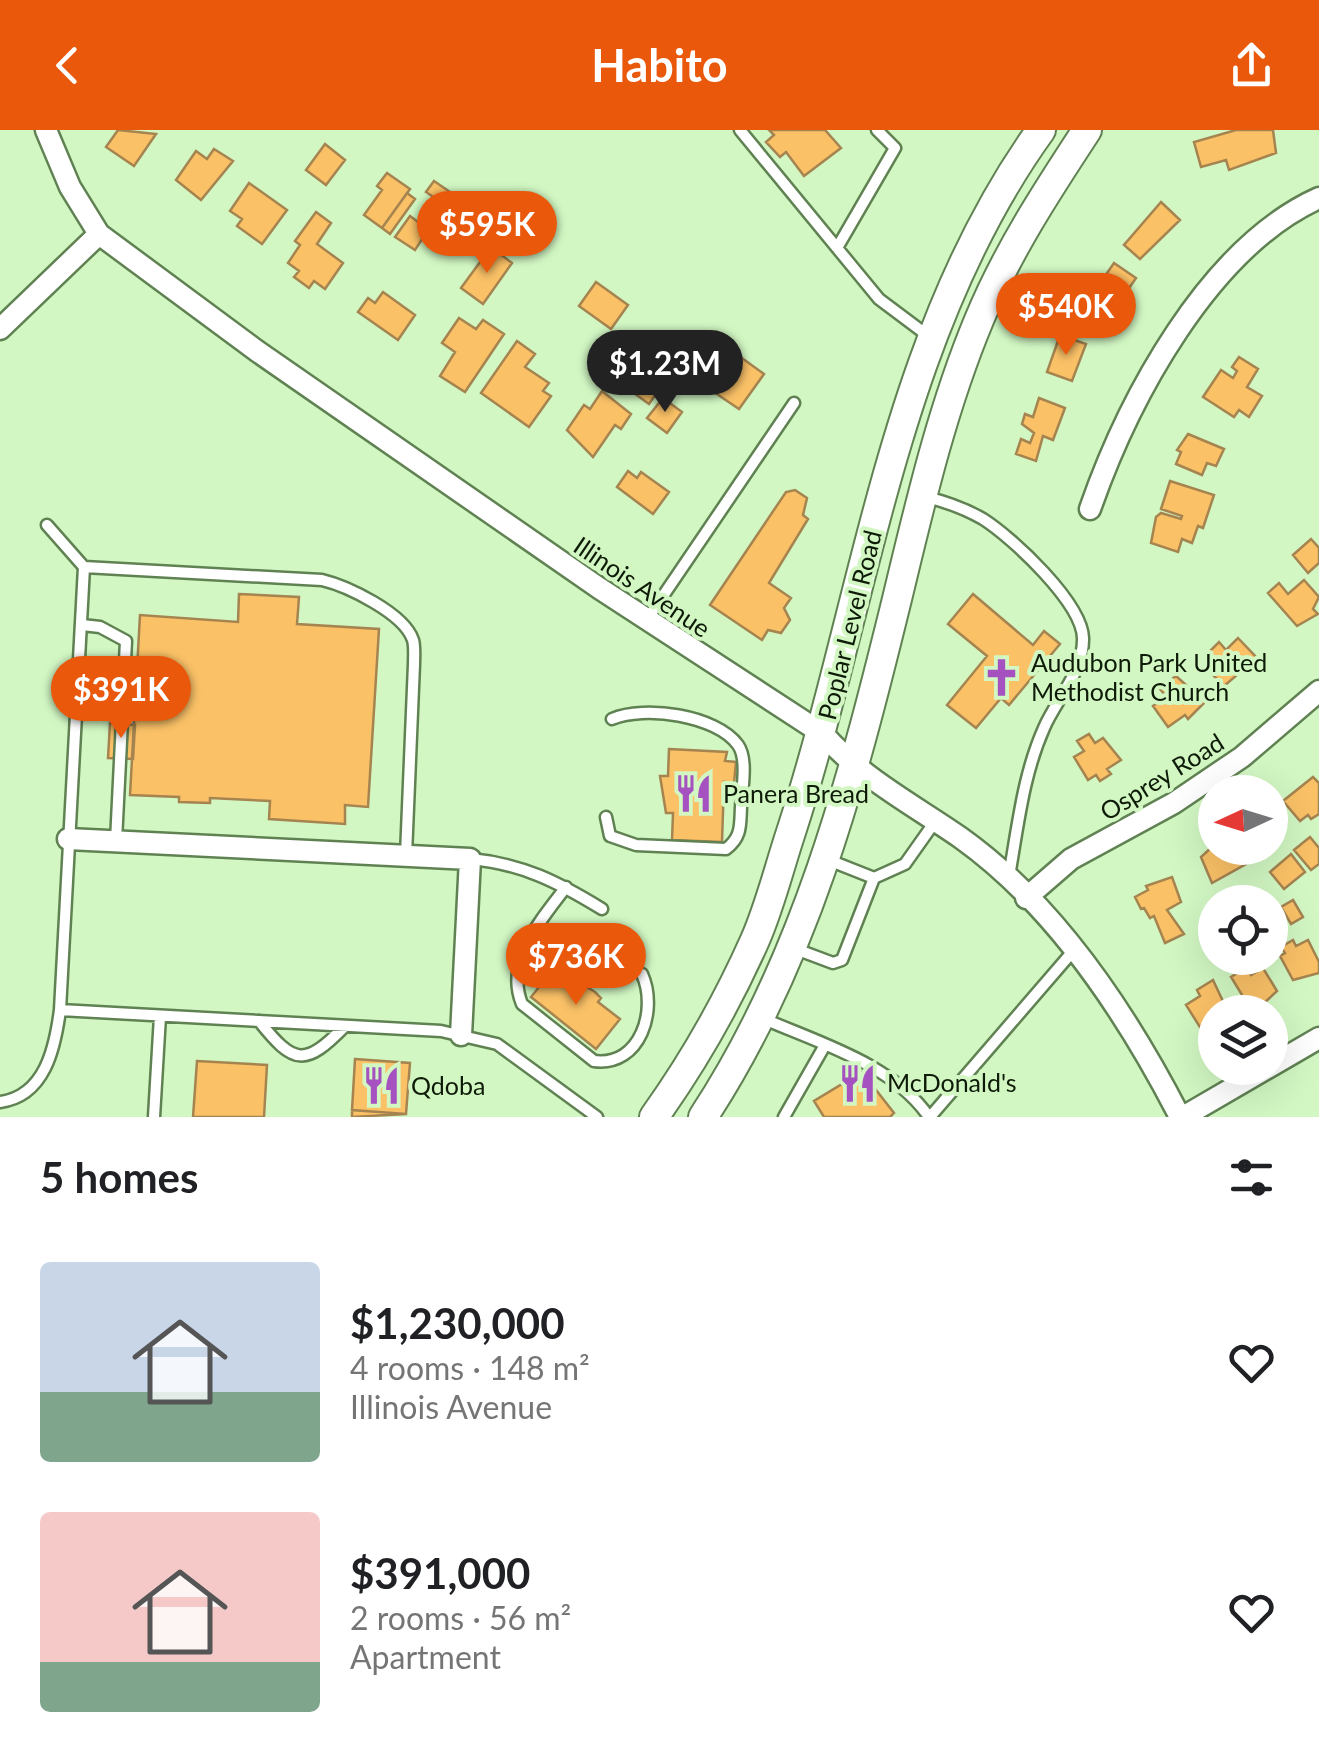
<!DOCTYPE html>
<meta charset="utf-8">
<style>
body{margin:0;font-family:Lato,sans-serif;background:#f2f2f2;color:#202124;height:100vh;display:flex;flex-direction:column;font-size:38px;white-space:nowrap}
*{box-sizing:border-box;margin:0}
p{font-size:32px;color:#757577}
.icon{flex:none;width:55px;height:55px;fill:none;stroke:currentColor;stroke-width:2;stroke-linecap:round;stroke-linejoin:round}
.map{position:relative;height:987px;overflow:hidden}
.sheet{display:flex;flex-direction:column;background:#fff;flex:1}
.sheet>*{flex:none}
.needle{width:65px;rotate:266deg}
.fabs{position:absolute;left:1198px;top:645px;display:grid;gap:20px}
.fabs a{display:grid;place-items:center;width:90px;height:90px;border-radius:50%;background:#fff;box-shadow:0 10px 40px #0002;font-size:50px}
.price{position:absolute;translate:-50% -85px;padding:0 22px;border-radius:35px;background:#ea580c;color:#fff;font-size:32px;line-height:65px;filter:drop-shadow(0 2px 5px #0008)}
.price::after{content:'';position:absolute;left:50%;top:60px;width:30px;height:22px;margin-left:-15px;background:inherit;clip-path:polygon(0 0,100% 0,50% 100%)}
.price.selected{background:#222;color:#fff}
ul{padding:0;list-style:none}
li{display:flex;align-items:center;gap:30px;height:250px;padding:0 40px}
li span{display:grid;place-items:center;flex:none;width:280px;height:200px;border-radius:10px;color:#555}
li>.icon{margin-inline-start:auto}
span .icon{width:120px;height:120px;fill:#fffc;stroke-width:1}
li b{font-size:42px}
h2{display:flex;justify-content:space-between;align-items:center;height:120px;padding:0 40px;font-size:42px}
header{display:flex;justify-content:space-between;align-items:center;height:130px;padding:0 40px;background:#ea580c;color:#fff;font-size:45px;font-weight:700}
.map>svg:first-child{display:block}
.building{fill:#fac167;stroke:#a58450;stroke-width:2.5}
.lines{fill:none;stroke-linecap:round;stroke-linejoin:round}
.service-casing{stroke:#608253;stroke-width:15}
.minor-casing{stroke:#608253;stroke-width:25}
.secondary-casing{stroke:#608253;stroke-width:32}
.service{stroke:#fff;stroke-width:10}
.minor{stroke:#fff;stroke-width:20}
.secondary{stroke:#fff;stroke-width:28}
.labels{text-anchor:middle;stroke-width:8;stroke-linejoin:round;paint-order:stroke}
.street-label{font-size:25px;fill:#0e1b08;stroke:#d2f7c3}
.poi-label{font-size:25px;fill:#0e1b08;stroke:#d2f7c3;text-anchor:start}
</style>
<header><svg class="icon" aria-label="back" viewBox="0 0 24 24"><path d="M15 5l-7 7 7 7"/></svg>Habito<svg class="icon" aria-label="share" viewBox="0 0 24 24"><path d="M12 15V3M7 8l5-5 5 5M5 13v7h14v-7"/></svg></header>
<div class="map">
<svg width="1319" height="987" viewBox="0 0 1319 987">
<rect width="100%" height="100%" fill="#d2f7c3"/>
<path class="building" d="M 118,0 L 156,4 L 134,36 L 106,17 Z
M 769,0 L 825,0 L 841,18 L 804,46 L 786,22 L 780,27 L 766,12 L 774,5 Z
M 1236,0 L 1273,0 L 1276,23 L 1229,40 L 1226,30 L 1201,37 L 1194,12 Z
M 325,14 L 345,30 L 326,55 L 306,40 Z
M 214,19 L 233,31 L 201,70 L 176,50 L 196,21 L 207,29 Z
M 387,43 L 410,59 L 382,98 L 364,85 L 382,60 L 377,56 Z
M 434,51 L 453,64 L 445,75 L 426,62 Z
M 249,53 L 287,80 L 262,114 L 237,96 L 242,89 L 230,81 Z
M 407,63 L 415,69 L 390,104 L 382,98 Z
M 1161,72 L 1180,90 L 1140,129 L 1124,115 Z
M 432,74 L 441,80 L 415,120 L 395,107 L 410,86 L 418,92 Z
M 316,82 L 331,93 L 317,114 L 343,133 L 325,159 L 314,151 L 309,158 L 294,147 L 299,141 L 288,133 L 300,115 L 295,111 Z
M 491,117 L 512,133 L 483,174 L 461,158 Z
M 1114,133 L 1136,148 L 1118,174 L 1096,159 Z
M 1078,150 L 1095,161 L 1086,176 L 1080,172 L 1083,166 L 1072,159 Z
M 596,152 L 628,175 L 611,199 L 579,176 Z
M 383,162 L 415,185 L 398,210 L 358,182 L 368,168 L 375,173 Z
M 459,188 L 476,199 L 483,190 L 504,204 L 465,262 L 440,246 L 455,222 L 442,213 Z
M 1060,205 L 1086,214 L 1072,251 L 1047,242 Z
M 517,211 L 535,224 L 525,237 L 549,253 L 543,261 L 551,266 L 529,297 L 481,263 Z
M 728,218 L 764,244 L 739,279 L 702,254 Z
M 1239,227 L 1258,239 L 1247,257 L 1262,266 L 1249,287 L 1239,280 L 1234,287 L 1203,267 L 1221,240 L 1233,248 L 1237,241 L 1232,237 Z
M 649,236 L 667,248 L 649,274 L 631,261 Z
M 602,261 L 631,284 L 621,299 L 615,295 L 593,327 L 567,300 L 584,275 L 590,279 Z
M 663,268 L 682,282 L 667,303 L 647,288 Z
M 1039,268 L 1065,278 L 1053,310 L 1043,306 L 1036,331 L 1016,324 L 1021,309 L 1030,313 L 1034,303 L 1022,294 L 1025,284 L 1033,287 Z
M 1188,304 L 1224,319 L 1216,336 L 1207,333 L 1202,345 L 1176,334 L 1181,322 L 1177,320 Z
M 628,341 L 637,348 L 641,342 L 669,362 L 653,384 L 617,357 Z
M 1170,351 L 1214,365 L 1203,398 L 1198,396 L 1192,413 L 1182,409 L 1178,422 L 1151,413 L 1156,387 L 1161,383 L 1181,389 L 1182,386 L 1161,379 Z
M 795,360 L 807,368 L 803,385 L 808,389 L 769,453 L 791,468 L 784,478 L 790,490 L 781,503 L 768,500 L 762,510 L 710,475 L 786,362 Z
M 1311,409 L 1319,418 L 1319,433 L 1308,443 L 1293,425 Z
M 1304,450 L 1319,467 L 1313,479 L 1318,484 L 1297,496 L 1268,463 L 1279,453 L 1288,464 Z
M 239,464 L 299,467 L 297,494 L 379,499 L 368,677 L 345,675 L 345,694 L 269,689 L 270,671 L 210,668 L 210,673 L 179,672 L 179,667 L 130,665 L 140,485 L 238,492 Z
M 973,464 L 1033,515 L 1044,501 L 1060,514 L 1009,575 L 1001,568 L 976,598 L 947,575 L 987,526 L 948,494 Z
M 1238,508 L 1257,528 L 1224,556 L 1213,545 L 1219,540 L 1209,522 L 1219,512 L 1226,520 Z
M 1176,546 L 1205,572 L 1188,589 L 1185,585 L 1168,597 L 1153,576 L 1166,566 L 1159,558 Z
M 110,593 L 135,595 L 133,629 L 108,628 Z
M 1089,604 L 1095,613 L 1103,608 L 1121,630 L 1107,639 L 1111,644 L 1100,651 L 1096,645 L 1088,650 L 1074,627 L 1084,621 L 1077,611 Z
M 669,619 L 727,622 L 725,631 L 736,632 L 734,653 L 724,652 L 722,712 L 672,710 L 673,683 L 666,683 L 660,646 L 668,646 Z
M 1313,647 L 1319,653 L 1319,684 L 1311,689 L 1308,685 L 1300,691 L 1283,671 Z
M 1310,707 L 1319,718 L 1319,734 L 1311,740 L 1294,720 Z
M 1215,714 L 1240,718 L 1248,729 L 1246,734 L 1212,753 L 1201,727 Z
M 1291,724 L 1305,742 L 1284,759 L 1270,742 Z
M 1172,747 L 1181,772 L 1167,780 L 1184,804 L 1165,813 L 1154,786 L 1150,788 L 1144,778 L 1141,779 L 1135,767 L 1148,760 L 1146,756 Z
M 1293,770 L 1303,787 L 1291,794 L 1281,777 Z
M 1293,810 L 1296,816 L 1308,810 L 1319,832 L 1319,843 L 1293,850 L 1280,826 L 1285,823 L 1281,817 Z
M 555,837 L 584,860 L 587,857 L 595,862 L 601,868 L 598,872 L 620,889 L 596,919 L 531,867 Z
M 1246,838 L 1251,845 L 1263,838 L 1277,861 L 1262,875 L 1260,872 L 1250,878 L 1231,847 Z
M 1213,850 L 1228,882 L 1215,882 L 1215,899 L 1205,905 L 1186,875 L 1200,866 L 1197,860 Z
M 355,929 L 410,933 L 406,984 L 352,980 Z
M 197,931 L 267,935 L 264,987 L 193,987 Z
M 862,942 L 894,983 L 890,987 L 824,987 L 814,971 Z
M 352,980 L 406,984 L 352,987 Z"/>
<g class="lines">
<defs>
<path id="service" d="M 740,0 L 879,169 L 931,208
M 837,118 L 895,18 L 877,0
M 926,367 C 947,372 964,378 983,389 C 1013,408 1082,473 1083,508 C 1084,541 1056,570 1044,598 C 1023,645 1018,696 1009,746
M 47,395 L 84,437 L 60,880
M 84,437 L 322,450 C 347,456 404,483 413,510 C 415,517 414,527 414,534 L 406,725
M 646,491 L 794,273
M 82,495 L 100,497 L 126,511 L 116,711
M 606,687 L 610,706 L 636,715 L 726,719 C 742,707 740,695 741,677 C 742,659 748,629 738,615 C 716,585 644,575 612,589
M 471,729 C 523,734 558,752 602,779
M 874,748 L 905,734 L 934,693
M 566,757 C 542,789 504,830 522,874 L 594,931 C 641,937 658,879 642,844
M 793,818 L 833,833 L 842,830 L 874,748 L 826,729
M 762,888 C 819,913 893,934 929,987
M 259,891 C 294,935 305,937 345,896
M 0,972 C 45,966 55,918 60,880 L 441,901 L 497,914 L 597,987
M 154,987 L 160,886
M 784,987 L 825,915
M 930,987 L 1074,820"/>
<path id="minor" d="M 46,0 L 70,57 L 99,104 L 257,221 L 599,458 L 823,604 C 863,649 912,674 961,708 C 1056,776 1127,884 1180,987
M 0,199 L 99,104
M 1090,379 C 1128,270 1208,118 1319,68
M 68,709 L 470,729 L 461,905
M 1026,768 L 1071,729 L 1174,673 L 1242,627 L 1319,561
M 1183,987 L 1319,908"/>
<path id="secondary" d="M 654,987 C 694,931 727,873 755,810 C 770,776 779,738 791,702 C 867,468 893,205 1041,0
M 703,987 C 805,832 852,652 896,473 C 919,378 941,281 979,190 C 1007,122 1047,61 1087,0"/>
</defs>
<use href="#service" class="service-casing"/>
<use href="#minor" class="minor-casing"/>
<use href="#secondary" class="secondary-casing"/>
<use href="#service" class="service"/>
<use href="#minor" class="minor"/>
<use href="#secondary" class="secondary"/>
</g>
<defs>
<symbol id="church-bare" viewBox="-9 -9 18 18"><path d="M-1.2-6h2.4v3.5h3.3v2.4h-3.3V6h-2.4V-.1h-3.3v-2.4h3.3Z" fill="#a551c0" stroke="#d2f7c3" stroke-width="2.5" paint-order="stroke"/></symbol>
<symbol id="restaurant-bare" viewBox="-9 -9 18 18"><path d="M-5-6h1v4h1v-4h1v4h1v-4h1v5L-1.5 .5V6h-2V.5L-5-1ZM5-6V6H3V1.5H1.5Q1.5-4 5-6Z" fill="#a551c0" stroke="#d2f7c3" stroke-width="2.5" paint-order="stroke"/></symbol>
</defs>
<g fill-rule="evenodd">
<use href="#church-bare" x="974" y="520" width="55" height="55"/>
<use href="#restaurant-bare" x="666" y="636" width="55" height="55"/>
<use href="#restaurant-bare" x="830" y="926" width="55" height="55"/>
<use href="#restaurant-bare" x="354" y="928" width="55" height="55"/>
</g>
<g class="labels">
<g class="street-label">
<text transform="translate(642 457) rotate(34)" y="9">Illinois Avenue</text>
<text transform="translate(850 495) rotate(-76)" y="9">Poplar Level Road</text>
<text transform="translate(1162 647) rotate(-32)" y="9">Osprey Road</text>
</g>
<g class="poi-label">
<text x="1031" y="542">Audubon Park United<tspan x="1031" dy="29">Methodist Church</tspan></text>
<text x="723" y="673">Panera Bread</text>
<text x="887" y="962">McDonald's</text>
<text x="411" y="965">Qdoba</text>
</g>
</g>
</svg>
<div class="fabs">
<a><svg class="needle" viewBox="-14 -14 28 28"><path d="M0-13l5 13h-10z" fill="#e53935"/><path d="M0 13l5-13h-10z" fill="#757577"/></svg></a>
<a><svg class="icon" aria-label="locate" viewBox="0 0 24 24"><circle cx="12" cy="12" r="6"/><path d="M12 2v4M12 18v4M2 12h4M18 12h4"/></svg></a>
<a><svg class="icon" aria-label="layers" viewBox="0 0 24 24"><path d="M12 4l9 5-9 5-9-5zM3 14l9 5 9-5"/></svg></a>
</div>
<b class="price" style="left:487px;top:146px">$595K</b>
<b class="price" style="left:1066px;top:228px">$540K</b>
<b class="price selected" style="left:665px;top:285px">$1.23M</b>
<b class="price" style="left:121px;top:611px">$391K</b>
<b class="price" style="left:576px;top:878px">$736K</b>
</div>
<section class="sheet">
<h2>5 homes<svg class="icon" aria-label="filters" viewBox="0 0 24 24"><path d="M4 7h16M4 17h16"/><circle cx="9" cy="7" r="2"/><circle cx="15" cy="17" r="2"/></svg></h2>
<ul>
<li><span style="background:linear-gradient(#c9d6e8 65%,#7fa58c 0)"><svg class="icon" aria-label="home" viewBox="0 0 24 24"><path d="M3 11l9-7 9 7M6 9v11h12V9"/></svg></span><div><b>$1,230,000</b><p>4 rooms · 148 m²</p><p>Illinois Avenue</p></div><svg class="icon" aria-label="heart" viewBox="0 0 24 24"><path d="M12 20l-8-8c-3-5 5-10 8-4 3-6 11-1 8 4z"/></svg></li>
<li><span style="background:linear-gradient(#f6c9c9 75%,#7fa58c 0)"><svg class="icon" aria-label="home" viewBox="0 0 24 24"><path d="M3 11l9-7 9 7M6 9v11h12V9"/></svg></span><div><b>$391,000</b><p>2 rooms · 56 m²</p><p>Apartment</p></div><svg class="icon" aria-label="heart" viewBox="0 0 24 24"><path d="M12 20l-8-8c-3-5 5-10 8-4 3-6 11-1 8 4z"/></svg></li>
</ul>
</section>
